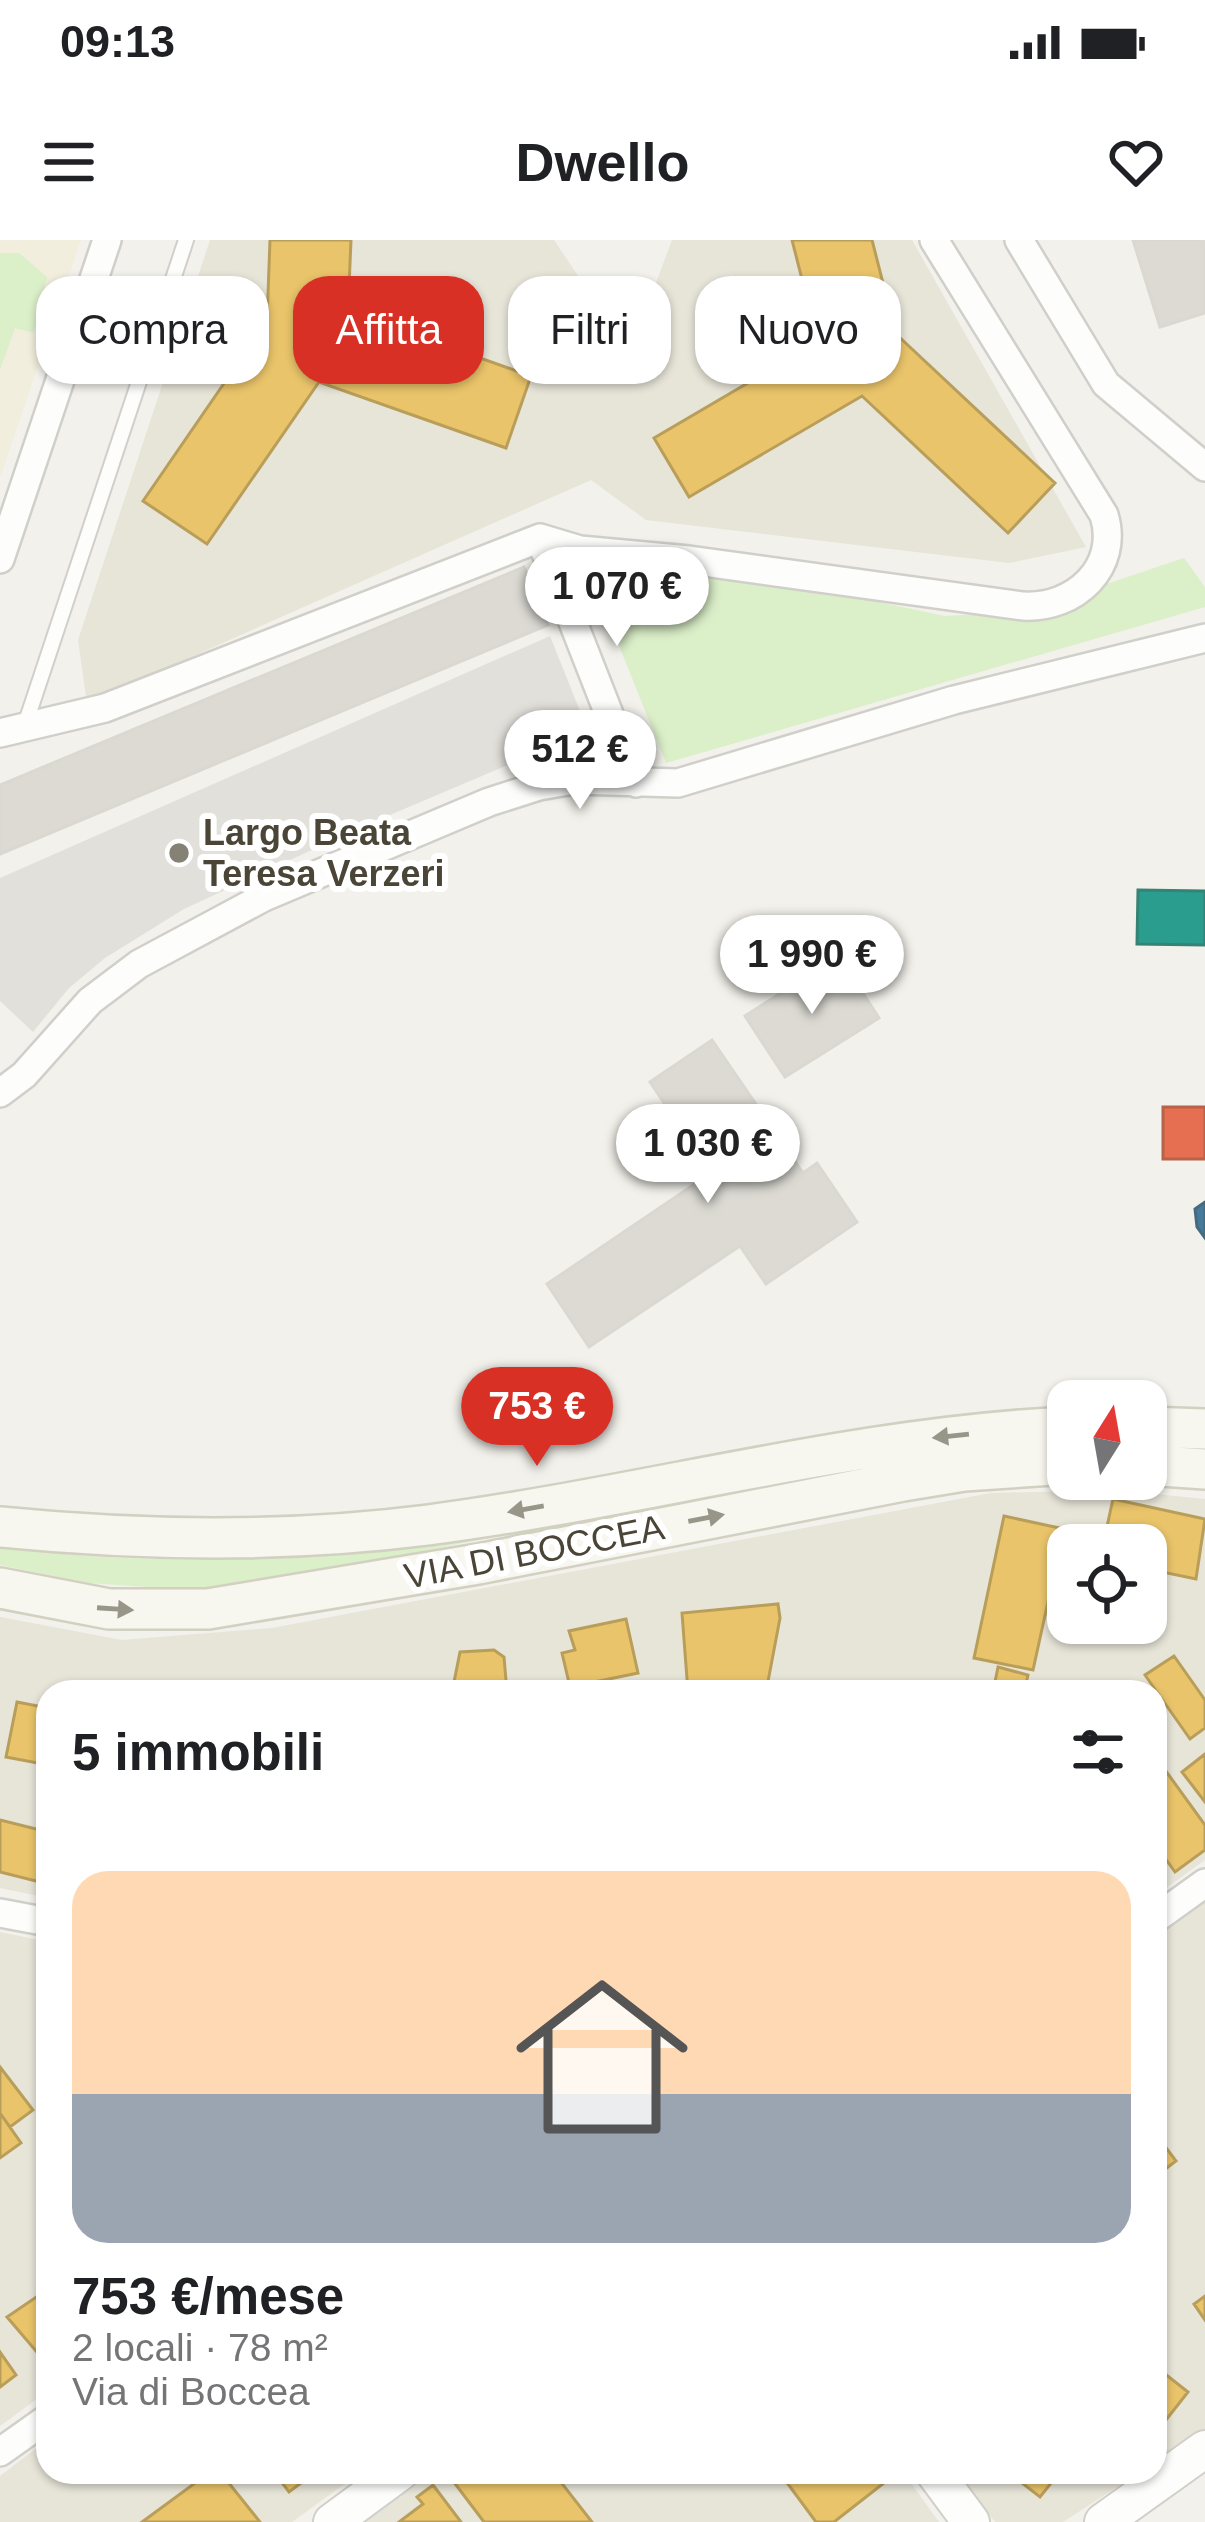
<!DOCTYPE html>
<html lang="it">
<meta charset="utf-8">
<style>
body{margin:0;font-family:Arial,sans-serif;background:#f2f2f2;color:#202124;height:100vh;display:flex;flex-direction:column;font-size:45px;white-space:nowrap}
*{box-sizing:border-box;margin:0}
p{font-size:39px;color:#757577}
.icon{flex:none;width:66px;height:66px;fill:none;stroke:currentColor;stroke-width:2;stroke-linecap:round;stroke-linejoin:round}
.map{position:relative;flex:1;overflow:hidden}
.panel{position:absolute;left:36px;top:1440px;width:1131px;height:804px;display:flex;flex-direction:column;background:#fff;border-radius:36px;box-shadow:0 3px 9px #0004}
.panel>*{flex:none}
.guide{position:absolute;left:36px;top:36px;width:1134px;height:108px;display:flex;gap:24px}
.needle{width:78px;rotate:11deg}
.tools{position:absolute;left:1047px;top:1140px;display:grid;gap:24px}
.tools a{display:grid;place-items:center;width:120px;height:120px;border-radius:24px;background:#fff;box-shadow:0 3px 9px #0004;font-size:60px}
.price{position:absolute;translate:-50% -102px;padding:0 27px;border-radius:42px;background:#fff;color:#222;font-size:39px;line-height:78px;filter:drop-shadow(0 3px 6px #0008)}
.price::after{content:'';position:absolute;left:50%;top:72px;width:36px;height:27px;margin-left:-18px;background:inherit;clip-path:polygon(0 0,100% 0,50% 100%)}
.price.on{background:#d93025;color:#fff}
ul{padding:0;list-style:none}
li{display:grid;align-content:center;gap:24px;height:636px;padding:0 36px}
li+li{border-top:3px solid #e0e0e0}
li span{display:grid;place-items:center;height:372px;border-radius:36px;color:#555}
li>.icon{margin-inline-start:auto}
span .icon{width:216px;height:216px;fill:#fffc;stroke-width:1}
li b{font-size:51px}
h2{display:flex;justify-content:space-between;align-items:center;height:144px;padding:0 36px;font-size:51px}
.pill{padding:0 42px;border-radius:36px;background:#fff;box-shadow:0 3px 9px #0004;font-size:42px;line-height:108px}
.pill.on{background:#d93025;color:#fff}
.status{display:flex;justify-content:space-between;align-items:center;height:84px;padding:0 60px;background:#fff;direction:ltr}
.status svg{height:33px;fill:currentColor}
header{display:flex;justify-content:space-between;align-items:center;height:156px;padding:0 36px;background:#fff;font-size:54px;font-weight:700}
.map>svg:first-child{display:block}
.residential{fill:#e7e4d8;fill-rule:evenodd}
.education{fill:#f1eedd}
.green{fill:#dbefc9}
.parking{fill:#e1e0da}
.homes{fill:#e9c46a;stroke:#b99e5a;stroke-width:3}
.shops{fill:#e76f51;stroke:#b86249;stroke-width:3}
.schools{fill:#2a9d8f;stroke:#348374;stroke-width:3}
.public{fill:#457b9d;stroke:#466b7e;stroke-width:3}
.building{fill:#dcdad3;stroke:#dad8d1;stroke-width:3}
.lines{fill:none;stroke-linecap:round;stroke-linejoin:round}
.service-casing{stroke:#d0cfc9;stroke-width:18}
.minor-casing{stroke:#d0cfc9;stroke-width:32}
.tertiary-casing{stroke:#d0cfc9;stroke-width:40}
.secondary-casing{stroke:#d2d0c1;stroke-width:44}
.service{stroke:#fdfdfc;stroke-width:14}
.minor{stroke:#fdfdfc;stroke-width:27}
.tertiary{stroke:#fdfdfc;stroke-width:36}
.secondary{stroke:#f7f6ef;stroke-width:39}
.oneway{fill:#989589}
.poi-dot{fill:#858175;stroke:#fff;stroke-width:4.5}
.labels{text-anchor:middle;stroke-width:12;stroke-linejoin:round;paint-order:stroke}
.poi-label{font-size:36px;font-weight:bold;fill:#4a4536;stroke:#fff;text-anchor:start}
.street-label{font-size:36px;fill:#4a4536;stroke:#fff}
</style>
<div class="status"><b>09:13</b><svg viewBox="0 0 49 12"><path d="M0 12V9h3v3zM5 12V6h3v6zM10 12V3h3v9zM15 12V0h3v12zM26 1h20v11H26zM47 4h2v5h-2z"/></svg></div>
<header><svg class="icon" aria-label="menu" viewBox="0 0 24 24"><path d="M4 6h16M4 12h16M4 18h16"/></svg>Dwello<svg class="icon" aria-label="heart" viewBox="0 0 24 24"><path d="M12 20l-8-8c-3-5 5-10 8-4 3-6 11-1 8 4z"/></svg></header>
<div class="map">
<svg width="1205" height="2282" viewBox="0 0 1205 2282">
<rect width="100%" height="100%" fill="#f2f1eb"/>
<path class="residential" d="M 210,0 L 554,0 L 630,113 L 672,0 L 912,0 L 1086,307 L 1009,323 L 646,280 L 591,240 L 87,463 L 78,400 Z
M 1115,1250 L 1205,1259 L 1205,1620 L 1155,1656 L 1155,1452 L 48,1452 L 48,1658 L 0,1648 L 0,1377 L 122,1400 L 272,1388 L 991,1253 ZM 1068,1305 L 1146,1305 L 1146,1383 L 1068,1383 Z
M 1205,1662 L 1205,2190 L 1155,2223 L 1155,1698 Z
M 0,1692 L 48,1702 L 48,2151 L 0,2186 Z
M 48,2199 L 48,2232 L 361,2232 L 292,2282 L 0,2282 L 0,2236 Z
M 425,2232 L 903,2232 L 939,2282 L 356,2282 Z
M 957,2232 L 1140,2232 L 1063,2282 L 995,2282 Z"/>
<path class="education" d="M 0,0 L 81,0 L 0,238 Z"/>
<path class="green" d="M 0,13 L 19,13 L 47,37 L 34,93 L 15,88 L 0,130 Z
M 1184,318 L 1205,347 L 1205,367 L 666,523 L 600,358 L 614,342 L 636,335 L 679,333 L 840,354 L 945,376 L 1023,372 Z
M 514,1293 L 241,1347 L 178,1349 L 87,1343 L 0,1325 L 0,1306 C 171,1333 343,1313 514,1293 Z"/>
<path class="parking" d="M 550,396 L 588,491 L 357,589 L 184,669 L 105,718 L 69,748 L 33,792 L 0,761 L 0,638 Z"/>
<path class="homes" d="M 270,0 L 351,0 L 348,71 L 531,136 L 506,208 L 319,142 L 207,304 L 143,261 L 267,81 Z
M 792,0 L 872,0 L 896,94 L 1055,243 L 1008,293 L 862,156 L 689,257 L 654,198 L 818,102 Z
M 1113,1259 L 1205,1279 L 1196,1339 L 1153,1330 L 1146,1362 L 1146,1305 L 1103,1305 Z
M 1004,1276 L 1064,1289 L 1033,1430 L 974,1418 Z
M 778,1364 L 780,1378 L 766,1452 L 688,1452 L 682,1373 Z
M 626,1379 L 638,1433 L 570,1447 L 562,1413 L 575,1410 L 569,1391 Z
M 494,1410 L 504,1417 L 507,1452 L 452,1452 L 460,1412 Z
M 1174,1416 L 1205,1460 L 1205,1488 L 1190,1499 L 1145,1435 Z
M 998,1427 L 1028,1435 L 1024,1452 L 993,1452 Z
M 17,1462 L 48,1468 L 48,1525 L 6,1517 Z
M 1205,1514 L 1205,1562 L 1182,1532 Z
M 1155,1516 L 1205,1585 L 1205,1610 L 1175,1632 L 1155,1604 Z
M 0,1580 L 48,1592 L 48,1644 L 0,1632 Z
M 0,1827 L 33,1870 L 10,1887 L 0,1873 Z
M 0,1873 L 21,1903 L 0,1918 Z
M 1155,1893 L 1176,1921 L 1155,1937 Z
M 48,2049 L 48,2114 L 42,2118 L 7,2077 Z
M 1205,2056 L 1205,2080 L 1194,2064 Z
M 0,2112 L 16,2135 L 0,2147 Z
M 1155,2126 L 1188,2152 L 1155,2194 Z
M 210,2232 L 220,2232 L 260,2282 L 142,2282 Z
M 274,2232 L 316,2232 L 289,2252 Z
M 457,2232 L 553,2232 L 592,2282 L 484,2282 L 450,2237 Z
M 805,2232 L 898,2232 L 834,2282 L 816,2282 L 788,2244 Z
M 1008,2232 L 1060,2232 L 1040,2257 Z
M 433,2245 L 461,2282 L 399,2282 L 423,2264 L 417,2257 Z"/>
<path class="shops" d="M 1163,867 L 1205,867 L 1205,919 L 1163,919 Z"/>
<path class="schools" d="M 1138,650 L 1205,651 L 1205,705 L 1137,704 Z"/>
<path class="public" d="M 1205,962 L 1205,998 L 1197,987 L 1195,969 Z"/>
<path class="building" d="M 1133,0 L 1205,0 L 1205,73 L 1160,87 Z
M 524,327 L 548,385 L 0,614 L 0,545 Z
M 839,716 L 879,778 L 785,837 L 745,776 Z
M 712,800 L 803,933 L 817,923 L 857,982 L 766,1044 L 740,1006 L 589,1107 L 547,1044 L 711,933 L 650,842 Z"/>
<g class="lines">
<defs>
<path id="service" d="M 25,485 L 186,0"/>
<path id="minor" d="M 1019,0 L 1106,144 L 1205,227
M 540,298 L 636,543
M 0,319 L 107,0
M 0,493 L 105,468 L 540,298 L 580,310 L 689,320 L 1023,366 C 1075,369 1120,327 1104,275 L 934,0
M 0,853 L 24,835 L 90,761 L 139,724 L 264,657 L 489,562 L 539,546 L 574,540 L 678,543 L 954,460 L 1205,398
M 0,1673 L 48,1682
M 1155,1679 L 1205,1643
M 0,2212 L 48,2178"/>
<path id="tertiary" d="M 934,2232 L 971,2282
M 332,2282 L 400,2232
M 1103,2282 L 1205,2209"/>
<path id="secondary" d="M 1146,1187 L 1205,1189
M 1146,1225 L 1205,1229
M 0,1287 C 142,1301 286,1303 428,1285 C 642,1257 851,1197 1068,1187
M 0,1348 L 109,1369 L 208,1369 L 478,1324 L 903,1241 L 964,1231 L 1068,1224"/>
</defs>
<use href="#service" class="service-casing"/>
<use href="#minor" class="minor-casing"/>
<use href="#tertiary" class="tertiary-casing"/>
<use href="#secondary" class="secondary-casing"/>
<use href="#service" class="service"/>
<use href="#minor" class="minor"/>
<use href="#tertiary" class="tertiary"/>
<use href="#secondary" class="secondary"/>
</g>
<defs><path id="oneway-solid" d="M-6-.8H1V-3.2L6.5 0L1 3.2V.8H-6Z" transform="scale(3)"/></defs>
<g class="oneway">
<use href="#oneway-solid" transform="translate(951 1196) rotate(174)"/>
<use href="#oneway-solid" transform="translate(526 1269) rotate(170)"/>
<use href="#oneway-solid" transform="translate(706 1278) rotate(-11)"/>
<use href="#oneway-solid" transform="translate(115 1369) rotate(4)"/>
</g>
<circle class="poi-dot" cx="179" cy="613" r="12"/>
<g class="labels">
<g class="poi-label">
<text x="203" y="605">Largo Beata<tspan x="203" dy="41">Teresa Verzeri</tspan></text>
</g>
<g class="street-label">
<text transform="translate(534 1311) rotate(-11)" y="13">VIA DI BOCCEA</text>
</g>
</g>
</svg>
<div class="tools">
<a><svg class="needle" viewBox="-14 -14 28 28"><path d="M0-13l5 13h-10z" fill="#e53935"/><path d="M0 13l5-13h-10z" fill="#757577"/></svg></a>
<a><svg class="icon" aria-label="locate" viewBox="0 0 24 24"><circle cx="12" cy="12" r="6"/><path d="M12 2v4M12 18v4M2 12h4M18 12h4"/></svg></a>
</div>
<b class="price" style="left:617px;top:409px">1 070 €</b>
<b class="price" style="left:580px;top:572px">512 €</b>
<b class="price" style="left:812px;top:777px">1 990 €</b>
<b class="price" style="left:708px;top:966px">1 030 €</b>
<b class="price on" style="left:537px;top:1229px">753 €</b>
<div class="guide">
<a class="pill">Compra</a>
<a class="pill on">Affitta</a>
<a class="pill">Filtri</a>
<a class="pill">Nuovo</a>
</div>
<section class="panel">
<h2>5 immobili<svg class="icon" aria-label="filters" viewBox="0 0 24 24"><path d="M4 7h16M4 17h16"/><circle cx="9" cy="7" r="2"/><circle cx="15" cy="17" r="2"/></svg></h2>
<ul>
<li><span style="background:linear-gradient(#ffd9b3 60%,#9aa5b1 0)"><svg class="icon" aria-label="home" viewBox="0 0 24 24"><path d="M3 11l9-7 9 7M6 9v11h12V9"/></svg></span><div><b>753 €/mese</b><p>2 locali · 78 m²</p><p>Via di Boccea</p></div></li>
</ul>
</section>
</div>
